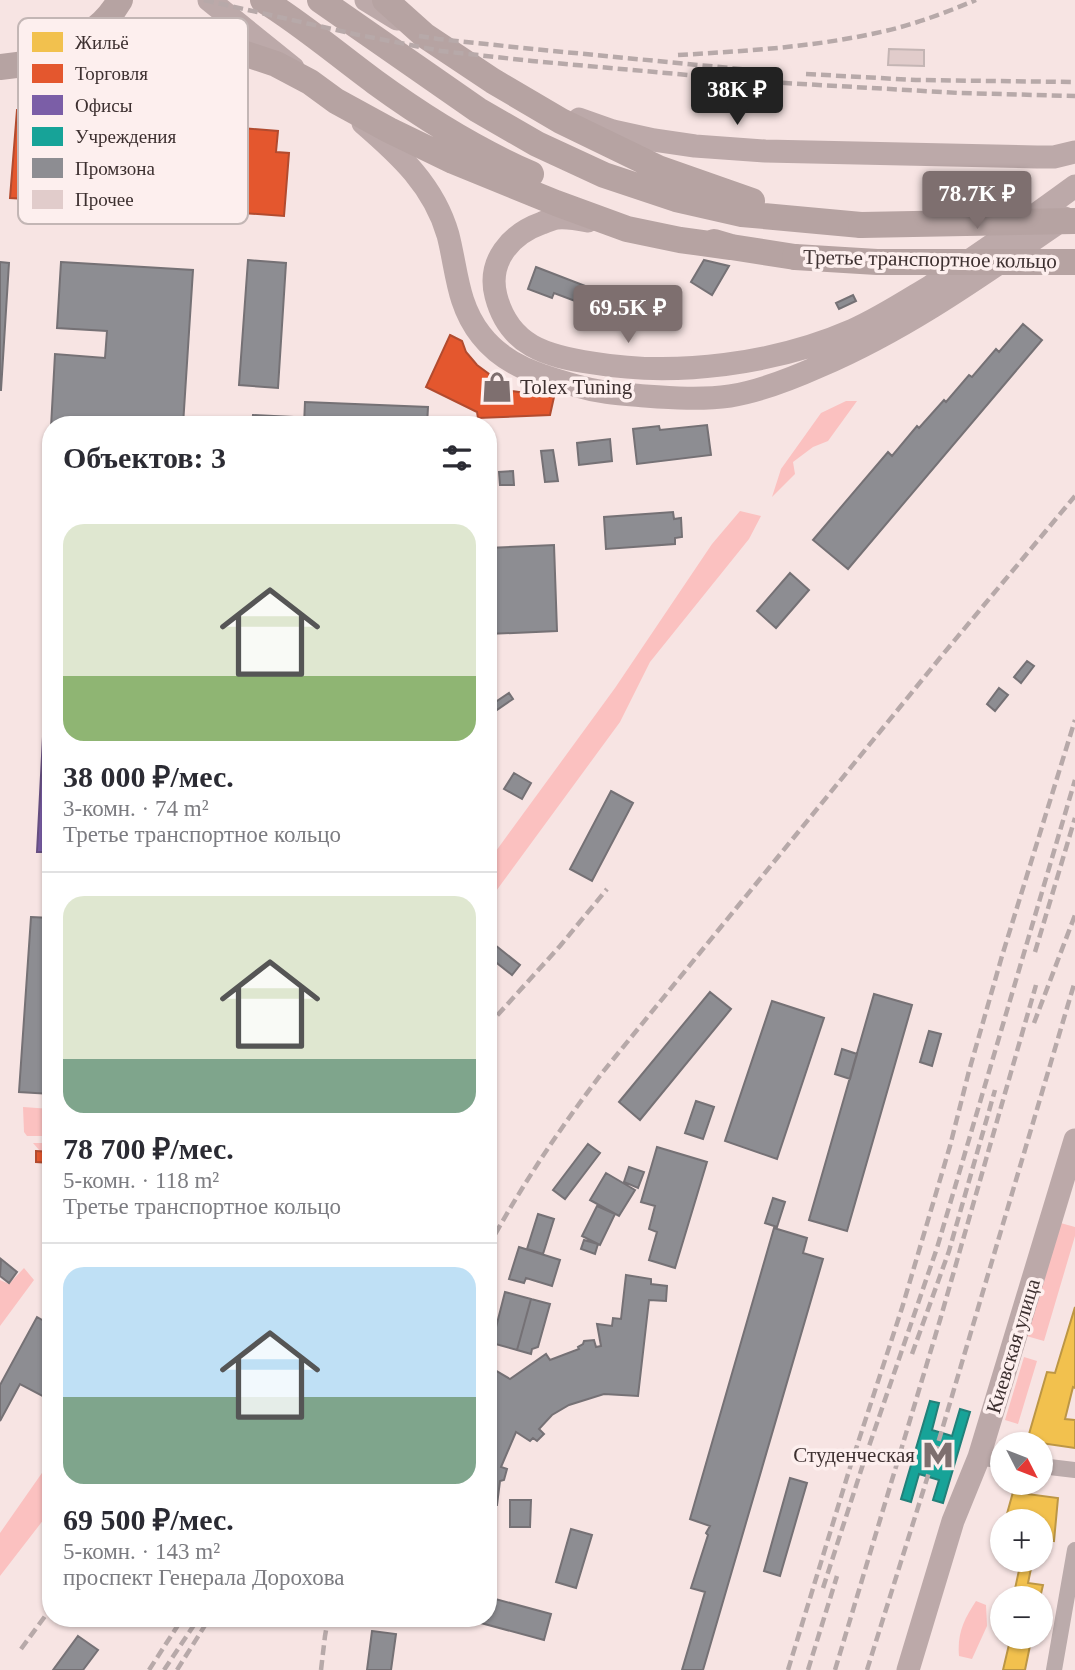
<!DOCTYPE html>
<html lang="ru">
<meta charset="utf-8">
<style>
body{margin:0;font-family:Georgia,serif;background:#f7f7f7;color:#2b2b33;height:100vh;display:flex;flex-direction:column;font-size:26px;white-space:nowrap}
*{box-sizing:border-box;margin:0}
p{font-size:23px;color:#7c7c81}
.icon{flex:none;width:38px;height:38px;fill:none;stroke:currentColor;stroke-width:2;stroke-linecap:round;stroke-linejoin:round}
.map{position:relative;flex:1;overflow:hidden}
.sheet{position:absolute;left:42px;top:416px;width:455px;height:1211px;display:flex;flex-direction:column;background:#fff;border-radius:28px;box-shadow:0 2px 5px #0004}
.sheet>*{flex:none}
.needle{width:46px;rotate:132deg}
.tools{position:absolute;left:990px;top:1432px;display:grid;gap:14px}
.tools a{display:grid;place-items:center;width:63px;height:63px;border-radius:50%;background:#fff;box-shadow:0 2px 5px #0004;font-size:35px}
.price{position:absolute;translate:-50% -60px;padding:0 16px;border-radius:7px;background:#7e6f6f;color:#fff;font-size:23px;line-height:46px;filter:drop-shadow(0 2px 4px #0008)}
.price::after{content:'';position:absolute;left:50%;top:42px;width:21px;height:16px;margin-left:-10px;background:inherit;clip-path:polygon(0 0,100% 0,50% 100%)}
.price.active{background:#222;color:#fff}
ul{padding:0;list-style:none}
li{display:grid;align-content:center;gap:14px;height:371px;padding:0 21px}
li+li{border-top:2px solid #e1e1e2}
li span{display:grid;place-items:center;height:217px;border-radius:21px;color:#555}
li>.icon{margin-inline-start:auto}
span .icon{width:126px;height:126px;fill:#fffc;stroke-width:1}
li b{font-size:30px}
h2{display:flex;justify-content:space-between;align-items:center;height:84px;padding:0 21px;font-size:30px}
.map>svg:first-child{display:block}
.green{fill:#fbc1c0}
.homes{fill:#f2c14e;stroke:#bc9645;stroke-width:2}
.shops{fill:#e4572e;stroke:#b24b2f;stroke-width:2}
.offices{fill:#7b5ea7;stroke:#685083;stroke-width:2}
.public{fill:#17a398;stroke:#228079;stroke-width:2}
.industry{fill:#8d8d92;stroke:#757175;stroke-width:2}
.building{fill:#e1cccb;stroke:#c4b5b4;stroke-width:2}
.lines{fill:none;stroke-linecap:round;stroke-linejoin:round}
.street{stroke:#bbabab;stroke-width:16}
.secondary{stroke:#bca9a9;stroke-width:23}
.primary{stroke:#b6a3a2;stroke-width:26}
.rail{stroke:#b7a9a9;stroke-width:4.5;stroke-dasharray:10 5;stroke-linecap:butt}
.primary-bridge{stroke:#b6a3a2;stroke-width:26}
.labels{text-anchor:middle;stroke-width:7;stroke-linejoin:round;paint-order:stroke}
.street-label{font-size:21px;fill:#3d3030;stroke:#fdefee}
.poi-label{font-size:21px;fill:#3d3030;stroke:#fdefee;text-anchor:start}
.key{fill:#fdefee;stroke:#c3b6b5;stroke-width:2}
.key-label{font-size:19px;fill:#3d3030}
</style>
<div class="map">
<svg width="1075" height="1670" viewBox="0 0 1075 1670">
<rect width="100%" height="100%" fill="#f7e4e3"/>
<path class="green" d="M 846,401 L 857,401 L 828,441 L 813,447 L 793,462 L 795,474 L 772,497 L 781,469 L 821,413 Z
M 740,511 L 761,516 L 749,539 L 650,662 L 620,722 L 488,902 L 488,862 L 615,688 L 712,544 Z
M 23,1107 L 51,1109 L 51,1152 L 40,1151 L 33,1143 L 42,1143 L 42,1136 L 27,1136 L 24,1132 Z
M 1057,1222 L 1075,1227 L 1075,1236 L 1044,1341 L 1023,1335 Z
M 24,1268 L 34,1280 L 0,1326 L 0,1280 L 9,1284 Z
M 1024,1357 L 1037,1361 L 1018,1424 L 1005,1420 Z
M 51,1460 L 51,1510 L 0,1576 L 0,1533 Z
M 976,1601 L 986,1605 L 987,1626 L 972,1659 L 959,1656 C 957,1634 964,1619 976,1601 Z"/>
<path class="homes" d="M 1075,1307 L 1075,1388 L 1073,1387 L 1065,1419 L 1075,1420 L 1075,1448 L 1027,1441 L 1047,1372 L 1055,1373 Z
M 1013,1492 L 1058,1498 L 1054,1541 L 1041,1539 L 1041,1521 L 1005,1521 Z
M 1014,1559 L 1033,1559 L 1028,1583 L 1043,1585 L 1040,1598 L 1013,1598 L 1021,1561 Z
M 1011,1636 L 1032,1636 L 1025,1670 L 1003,1670 Z"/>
<path class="shops" d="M 127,91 L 212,97 L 209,139 L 195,138 L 194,146 L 217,147 L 219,126 L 278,131 L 276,152 L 289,153 L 284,216 L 89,202 L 95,124 L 115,125 L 114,140 L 123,140 Z
M 34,105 L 57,107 L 57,113 L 76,114 L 69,203 L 52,201 L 51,207 L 27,205 L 27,199 L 10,198 L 17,110 L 34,111 Z
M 450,335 L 462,341 L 466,352 L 477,365 L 512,391 L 554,397 L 550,415 L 478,418 L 477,412 L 426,387 Z
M 51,563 L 51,645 L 47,644 Z
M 36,1151 L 51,1152 L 51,1163 L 36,1162 Z"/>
<path class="offices" d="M 43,737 L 51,738 L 51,852 L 37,852 Z"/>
<path class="public" d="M 930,1401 L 939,1403 L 932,1430 L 952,1436 L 960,1409 L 970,1412 L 943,1503 L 933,1500 L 939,1480 L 919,1474 L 911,1502 L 901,1499 Z"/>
<path class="industry" d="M 248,260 L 286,263 L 278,388 L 239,385 Z
M 704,260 L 729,266 L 712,295 L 691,282 Z
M 0,262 L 9,263 L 1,390 L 0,390 Z
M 61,262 L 193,270 L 183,425 L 51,425 L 51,427 L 55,354 L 105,358 L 107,331 L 57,328 Z
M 536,267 L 614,297 L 607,313 L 554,293 L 552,298 L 528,289 Z
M 853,295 L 856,301 L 839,309 L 836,303 Z
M 1023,324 L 1042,340 L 848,569 L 813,540 L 888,452 L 892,456 L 917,426 L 919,428 L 944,400 L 946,402 L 969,375 L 972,377 L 996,349 L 999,352 Z
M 305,402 L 428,407 L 427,425 L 304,425 Z
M 253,415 L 293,417 L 293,425 L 229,425 L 229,423 L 252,425 Z
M 707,425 L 711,455 L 637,464 L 633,429 L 659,426 L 660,430 Z
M 610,439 L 612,461 L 579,465 L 577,443 Z
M 553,450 L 558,481 L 545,482 L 541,451 Z
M 513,471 L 514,485 L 500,485 L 499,472 Z
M 673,512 L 674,519 L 681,518 L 682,537 L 675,538 L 675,544 L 606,549 L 604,517 Z
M 554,545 L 557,631 L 488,634 L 488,548 Z
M 790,573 L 809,590 L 776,628 L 757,611 Z
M 1027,661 L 1034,666 L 1021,683 L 1014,677 Z
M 999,688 L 1008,695 L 995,711 L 987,704 Z
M 509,693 L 513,699 L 488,716 L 488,707 Z
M 514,773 L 531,783 L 522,799 L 504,789 Z
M 611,791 L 633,803 L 592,881 L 570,869 Z
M 31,917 L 51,918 L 51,1094 L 19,1092 Z
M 490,941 L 520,965 L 512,975 L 488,956 Z
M 710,992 L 731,1009 L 640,1120 L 619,1102 Z
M 874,994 L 912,1005 L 847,1231 L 809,1220 Z
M 772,1001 L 824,1018 L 777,1159 L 725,1141 Z
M 929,1031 L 941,1034 L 932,1066 L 920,1062 Z
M 842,1049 L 857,1054 L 850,1079 L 835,1074 Z
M 696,1101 L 714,1107 L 703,1139 L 685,1133 Z
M 588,1144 L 600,1153 L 565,1199 L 553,1190 Z
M 657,1147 L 707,1162 L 675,1268 L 649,1260 L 657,1232 L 649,1229 L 655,1206 L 641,1202 Z
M 629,1167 L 644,1172 L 638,1188 L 624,1182 Z
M 606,1173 L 635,1190 L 619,1216 L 590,1200 Z
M 773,1198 L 785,1202 L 777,1227 L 765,1223 Z
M 597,1206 L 615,1214 L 600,1245 L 582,1236 Z
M 538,1214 L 554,1219 L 543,1254 L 527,1249 Z
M 774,1228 L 807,1238 L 803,1253 L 823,1259 L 703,1670 L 682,1670 L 705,1592 L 691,1588 L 708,1535 L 706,1533 L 710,1526 L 690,1519 Z
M 584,1240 L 598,1244 L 595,1254 L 581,1249 Z
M 519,1247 L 560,1260 L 552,1286 L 526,1278 L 524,1283 L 509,1279 Z
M 1,1259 L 17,1272 L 9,1283 L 0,1276 Z
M 626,1275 L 651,1279 L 651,1284 L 667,1286 L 666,1301 L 649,1300 L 638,1396 L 604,1394 L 569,1405 L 552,1415 L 539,1429 L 544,1434 L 537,1441 L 533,1438 L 530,1441 L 516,1432 L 501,1467 L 507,1469 L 504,1480 L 500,1481 L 497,1505 L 495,1505 L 495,1524 L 491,1524 L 488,1542 L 488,1366 L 510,1379 L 546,1354 L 550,1360 L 579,1349 L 578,1347 L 583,1344 L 584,1341 L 594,1340 L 596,1347 L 601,1346 L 597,1324 L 612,1326 L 613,1318 L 621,1319 Z
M 505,1292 L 531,1299 L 517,1350 L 492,1343 Z
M 531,1299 L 550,1304 L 538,1347 L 532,1349 L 531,1354 L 517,1350 Z
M 37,1317 L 51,1325 L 51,1398 L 50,1400 L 20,1384 L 0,1421 L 0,1385 Z
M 790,1478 L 807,1483 L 780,1576 L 764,1571 Z
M 510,1500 L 531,1500 L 530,1527 L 510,1527 Z
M 571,1529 L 592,1535 L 576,1588 L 556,1582 Z
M 488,1597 L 551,1614 L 544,1640 L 466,1619 L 488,1619 Z
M 372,1631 L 396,1634 L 391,1670 L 367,1670 Z
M 78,1636 L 98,1650 L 83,1670 L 53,1670 Z"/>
<path class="building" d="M 889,49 L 924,50 L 924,66 L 888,65 Z"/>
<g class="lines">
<path class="street" d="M 979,1457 L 1003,1461
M 1041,1466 L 1075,1470
M 1054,1670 L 1075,1550"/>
<path class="secondary" d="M 209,0 L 293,68
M 366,0 L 397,19
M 579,119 L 613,131 L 654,140 L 695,146 L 765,151 L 1037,157 L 1054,157 L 1075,152
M 363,123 C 400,155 434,186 448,235 C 457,270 457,305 481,335 C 505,366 541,376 577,386 C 600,393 621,394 645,396 C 672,398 702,400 730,396 C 761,391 791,379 820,366 C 909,328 986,272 1065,218
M 588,221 C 578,219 567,217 557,218 C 552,219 547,221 542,223 C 511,234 487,261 496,296 C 509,346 546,356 593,363 C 676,377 775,364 853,330 C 880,318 906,301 931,286 C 981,254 1027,221 1075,186
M 908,1670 L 953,1521 L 979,1457 L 1075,1140"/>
<path class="primary" d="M 263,0 C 302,24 337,54 375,82 C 423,117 476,150 531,174
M 320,0 L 478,110 L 537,144 L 604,175 L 676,199 L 742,214 L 861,225
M 385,0 L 424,35 L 493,81 L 561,121 L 658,168 L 752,201
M 43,52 C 78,40 101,33 120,0
M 0,67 L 88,56 L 130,47 L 163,43 L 202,45 L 234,50 L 276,64 L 310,82 L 336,101 L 389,130 L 453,161 L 556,203 L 627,229 L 680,240 L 731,247
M 714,242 L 731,247 L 795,257"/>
<path class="rail" d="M 204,0 L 354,34 L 441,51 L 532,61 L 767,82 L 959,93 L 1075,96
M 419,36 L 438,39 L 533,49 L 750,70
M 678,55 C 747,51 817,47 885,31 C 916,24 947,12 976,0
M 806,74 L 916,80 L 1075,82
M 1035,952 L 1075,818
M 1034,1023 L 1075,915
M 488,1027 L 494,1019 L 560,946 L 607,889
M 488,1247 C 522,1185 560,1128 602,1073 L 944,653 L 1075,496
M 912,1354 L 949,1251 L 995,1090
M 823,1588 L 866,1455 L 937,1248 L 1075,780
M 21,1649 L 51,1608
M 149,1670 L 182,1619
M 164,1670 L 198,1619
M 177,1670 L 209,1619
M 321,1670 L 325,1636 L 328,1619
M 788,1670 L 852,1461 L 902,1308 L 950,1146 L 969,1071 L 1002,956 L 1075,720
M 808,1670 L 837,1576
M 835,1670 L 940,1320 L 1036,985
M 867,1670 L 936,1450 L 1075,981"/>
<path class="primary-bridge" d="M 861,225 L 1075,221
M 795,257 L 877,262 L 1075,262"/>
</g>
<defs>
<symbol id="shop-bare" viewBox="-9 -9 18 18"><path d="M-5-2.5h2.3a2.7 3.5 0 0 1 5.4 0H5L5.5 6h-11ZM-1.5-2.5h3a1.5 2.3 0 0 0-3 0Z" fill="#7e6f6f" stroke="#fdefee" stroke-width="2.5" paint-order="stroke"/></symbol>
<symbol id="metro-bare" viewBox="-9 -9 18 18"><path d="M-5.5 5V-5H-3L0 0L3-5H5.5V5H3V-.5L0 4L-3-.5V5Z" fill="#7e6f6f" stroke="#fdefee" stroke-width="2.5" paint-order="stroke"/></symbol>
</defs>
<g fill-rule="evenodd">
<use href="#shop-bare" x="475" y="365" width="44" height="44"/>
<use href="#metro-bare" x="916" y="1433" width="44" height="44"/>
</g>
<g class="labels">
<g class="street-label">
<text transform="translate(930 259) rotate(1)" y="7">Третье транспортное кольцо</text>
<text transform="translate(1013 1346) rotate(-73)" y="7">Киевская улица</text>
</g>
<g class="poi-label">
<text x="520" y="394">Tolex Tuning</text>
<text x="915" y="1462" text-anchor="end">Студенческая</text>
</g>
</g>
<rect x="18" y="18" width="230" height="206" rx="10" class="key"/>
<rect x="32" y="32" width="31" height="20" fill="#f2c14e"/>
<rect x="32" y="64" width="31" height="19" fill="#e4572e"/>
<rect x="32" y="95" width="31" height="20" fill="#7b5ea7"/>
<rect x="32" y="127" width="31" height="19" fill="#17a398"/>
<rect x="32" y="158" width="31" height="20" fill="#8d8d92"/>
<rect x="32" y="190" width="31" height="19" fill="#e1cccb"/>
<g class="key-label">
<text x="75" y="49">Жильё</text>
<text x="75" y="80">Торговля</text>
<text x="75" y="112">Офисы</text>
<text x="75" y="143">Учреждения</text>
<text x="75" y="175">Промзона</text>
<text x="75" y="206">Прочее</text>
</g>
</svg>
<div class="tools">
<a><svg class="needle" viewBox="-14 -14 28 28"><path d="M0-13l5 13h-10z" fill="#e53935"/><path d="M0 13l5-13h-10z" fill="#7c7c81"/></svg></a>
<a>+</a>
<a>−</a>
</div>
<b class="price active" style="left:737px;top:127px">38K ₽</b>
<b class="price" style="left:977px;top:231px">78.7K ₽</b>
<b class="price" style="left:628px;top:345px">69.5K ₽</b>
<section class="sheet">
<h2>Объектов: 3<svg class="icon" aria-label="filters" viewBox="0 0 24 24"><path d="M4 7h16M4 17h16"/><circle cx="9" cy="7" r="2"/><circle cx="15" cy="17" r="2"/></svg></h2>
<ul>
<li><span style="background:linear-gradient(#dfe7d0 70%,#8fb573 0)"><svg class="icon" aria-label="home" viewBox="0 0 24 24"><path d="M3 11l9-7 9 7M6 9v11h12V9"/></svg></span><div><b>38 000 ₽/мес.</b><p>3-комн. · 74 m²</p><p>Третье транспортное кольцо</p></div></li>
<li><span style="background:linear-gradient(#dfe7d0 75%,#7fa58c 0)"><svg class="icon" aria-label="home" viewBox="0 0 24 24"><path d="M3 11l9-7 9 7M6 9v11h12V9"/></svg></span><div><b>78 700 ₽/мес.</b><p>5-комн. · 118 m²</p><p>Третье транспортное кольцо</p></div></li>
<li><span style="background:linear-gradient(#bfe0f5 60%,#7fa58c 0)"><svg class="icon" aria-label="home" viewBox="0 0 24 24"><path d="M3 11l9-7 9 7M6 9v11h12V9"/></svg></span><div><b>69 500 ₽/мес.</b><p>5-комн. · 143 m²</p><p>проспект Генерала Дорохова</p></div></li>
</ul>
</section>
</div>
